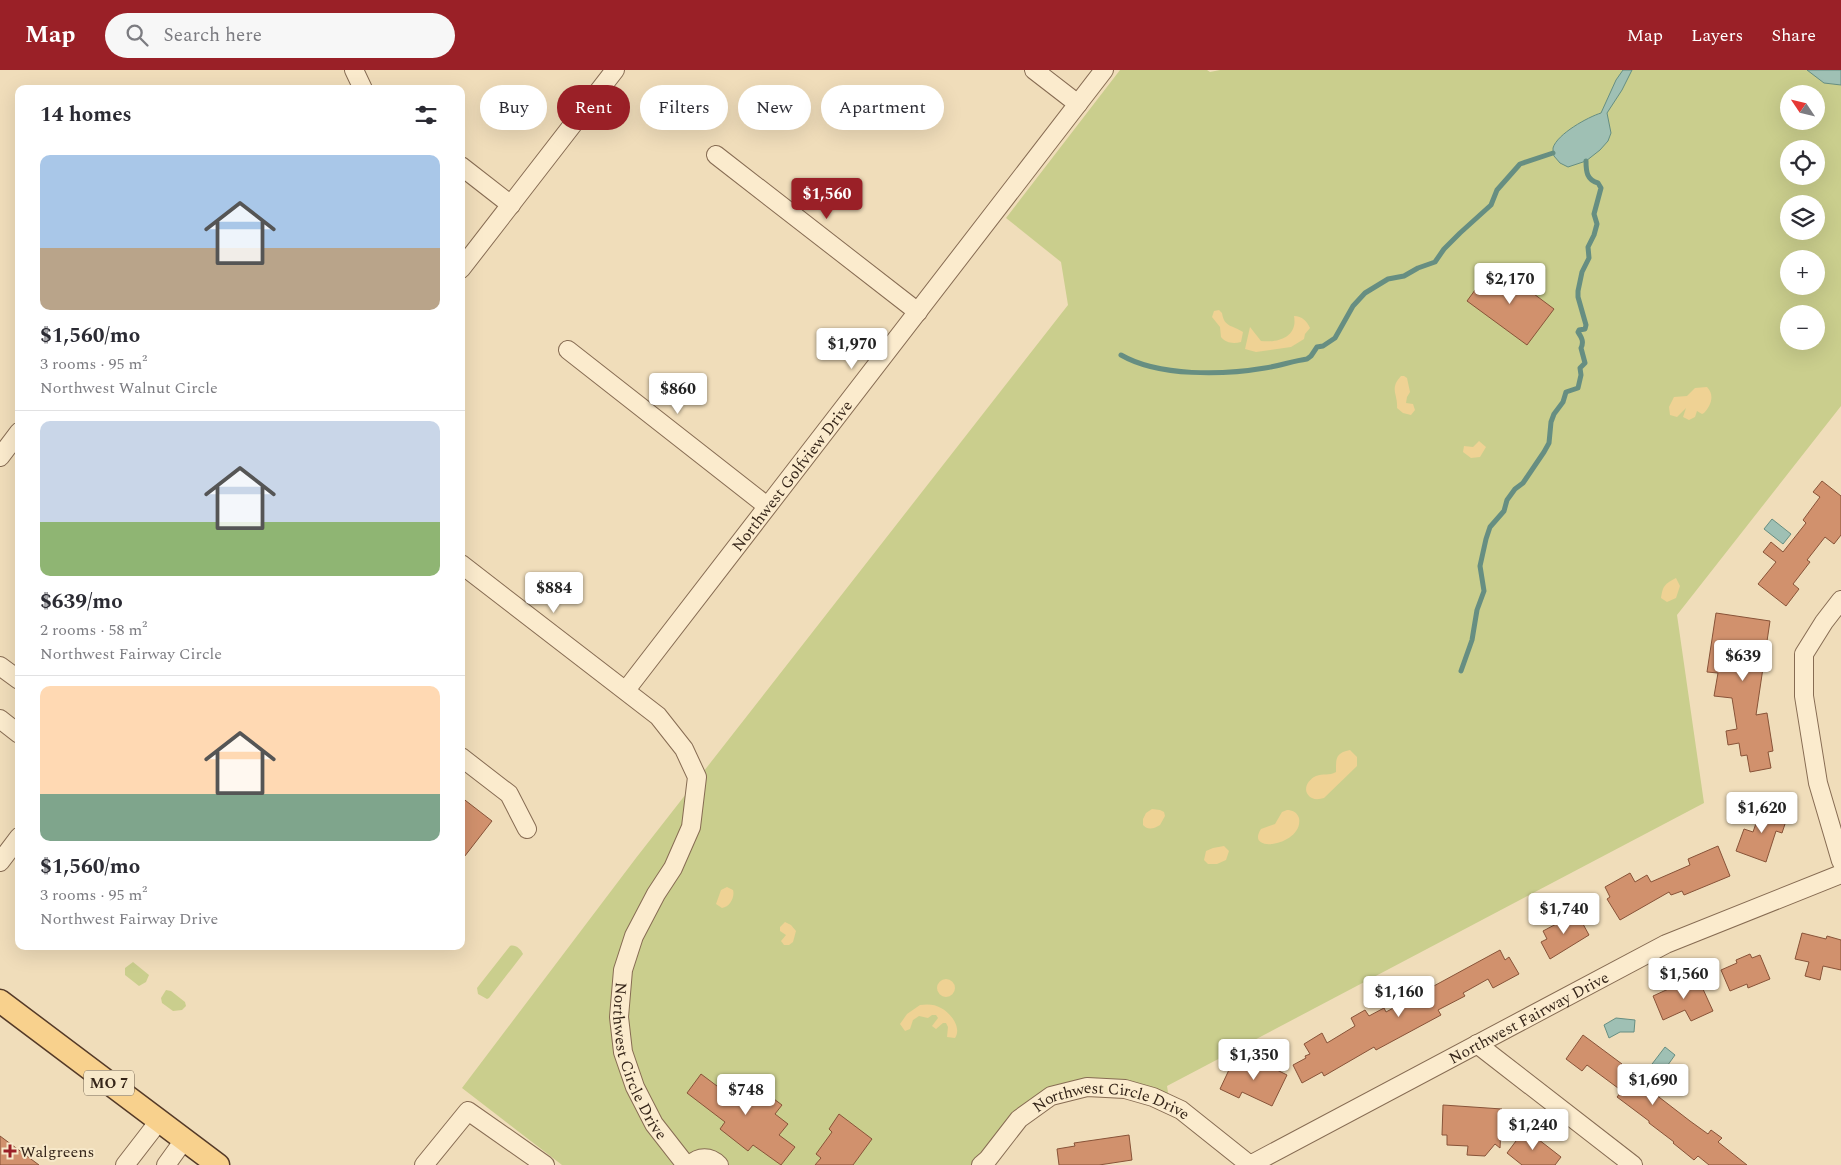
<!DOCTYPE html>
<meta charset="utf-8">
<style>
body{margin:0;font-family:Spectral,serif;background:#f7f7f7;color:#2b2b33;height:100vh;display:flex;flex-direction:column;font-size:19px;white-space:nowrap}
*{box-sizing:border-box;margin:0}
p{font-size:16px;color:#7c7c81}
.icon{flex:none;width:28px;height:28px;fill:none;stroke:currentColor;stroke-width:2;stroke-linecap:round;stroke-linejoin:round}
.map{position:relative;flex:1;overflow:hidden}
.details{position:absolute;left:15px;top:15px;width:450px;height:865px;display:flex;flex-direction:column;background:#fff;border-radius:10px;box-shadow:0 5px 20px #0002}
.details>*{flex:none}
.top-card{position:absolute;left:480px;top:15px;width:475px;height:45px;display:flex;gap:10px}
.needle{width:32px;rotate:305deg}
.fabs{position:absolute;left:1780px;top:15px;display:grid;gap:10px}
.fabs a{display:grid;place-items:center;width:45px;height:45px;border-radius:50%;background:#fff;box-shadow:0 5px 20px #0002;font-size:25px}
.price{position:absolute;translate:-50% -42px;padding:0 11px;border-radius:5px;background:#fff;color:#222;font-size:16px;line-height:32px;filter:drop-shadow(0 1px 2px #0008)}
.price::after{content:'';position:absolute;left:50%;top:30px;width:15px;height:11px;margin-left:-8px;background:inherit;clip-path:polygon(0 0,100% 0,50% 100%)}
.price.on{background:#9a2027;color:#fff}
ul{padding:0;list-style:none}
li{display:grid;align-content:center;gap:10px;height:265px;padding:0 25px}
li+li{border-top:1px solid #e1e1e2}
li span{display:grid;place-items:center;height:155px;border-radius:10px;color:#555}
li>.icon{margin-inline-start:auto}
span .icon{width:90px;height:90px;fill:#fffc;stroke-width:1}
li b{font-size:21px}
h2{display:flex;justify-content:space-between;align-items:center;height:60px;padding:0 25px;font-size:21px}
.chip{padding:0 18px;border-radius:22px;background:#fff;box-shadow:0 5px 20px #0002;font-size:18px;line-height:45px}
.chip.on{background:#9a2027;color:#fff}
header{display:flex;align-items:center;gap:30px;box-sizing:border-box;height:70px;padding:0 25px;background:#9a2027;color:#fff}
header strong{font-size:24px}
nav{display:flex;gap:28px;margin-inline-start:auto;font-size:18px}
.search{width:350px;height:45px;background:#f7f7f7;display:flex;align-items:center;gap:12px;box-sizing:border-box;padding:0 18px;border-radius:28px;color:#7c7c81;font-size:19px}
.map>svg:first-child{display:block}
.green{fill:#cace8d;fill-rule:evenodd}
.sand{fill:#efd294}
.water{fill:#9fc0b4;stroke:#668e82}
.lines{fill:none;stroke-linecap:round;stroke-linejoin:round}
.stream{stroke:#668e82;stroke-width:5}
.building{fill:#d1916d;stroke:#885338}
.minor-casing{stroke:#876c53;stroke-width:20}
.major-casing{stroke:#543a28;stroke-width:25}
.minor{stroke:#fbebcd;stroke-width:18}
.major{stroke:#f8d18d;stroke-width:22}
.poi-dot{fill:#9a2027;stroke:#f7e8c9;stroke-width:2}
.labels{text-anchor:middle;stroke-width:4;stroke-linejoin:round;paint-order:stroke}
.shield{fill:#f7e8c9;stroke:#6f604e;stroke-width:1}
.shield-label{font-size:15px;font-weight:bold;fill:#352519}
.street-label{font-size:16px;fill:#352519;stroke:#f7e8c9}
.poi-label{font-size:16px;fill:#352519;stroke:#f7e8c9;text-anchor:start}
</style>
<header>
<strong>Map</strong>
<div class="search"><svg class="icon" aria-label="search" viewBox="0 0 24 24"><circle cx="10" cy="10" r="6"/><path d="M15 15l6 6"/></svg>Search here</div>
<nav><a>Map</a><a>Layers</a><a>Share</a></nav>
</header>
<div class="map">
<svg width="1841" height="1095" viewBox="0 0 1841 1095">
<rect width="100%" height="100%" fill="#f0ddba"/>
<path class="green" d="M 1120,0 L 1207,0 L 1210,2 L 1220,0 L 1841,0 L 1841,336 L 1677,545 L 1704,733 L 1167,1016 L 1170,1035 L 1125,1019 L 1051,1026 L 988,1095 L 562,1095 L 462,1018 L 636,788 L 1068,235 L 1061,192 L 1006,148 ZM 1789,24 L 1816,24 L 1816,51 L 1789,51 ZM 1789,79 L 1816,79 L 1816,106 L 1789,106 ZM 1789,134 L 1816,134 L 1816,161 L 1789,161 ZM 1789,189 L 1816,189 L 1816,216 L 1789,216 ZM 1789,244 L 1816,244 L 1816,271 L 1789,271 Z
M 510,876 C 515,874 521,879 523,884 L 489,928 L 487,929 L 478,924 L 477,918 Z
M 133,892 L 149,905 L 146,912 L 139,916 L 125,905 L 125,898 Z
M 166,920 L 171,921 L 185,932 L 186,936 L 182,940 L 173,941 L 162,933 L 161,928 Z"/>
<path class="sand" d="M 1219,240 L 1222,243 C 1224,257 1232,255 1243,262 L 1241,272 C 1233,274 1226,273 1221,267 L 1220,257 L 1212,247 L 1214,241 Z
M 1294,246 C 1302,246 1307,251 1310,258 L 1305,264 L 1304,269 L 1291,277 L 1256,282 L 1245,279 L 1250,257 L 1261,271 C 1278,273 1298,267 1294,246 Z
M 1401,306 L 1404,306 L 1407,308 L 1410,322 L 1407,327 L 1406,333 L 1413,334 L 1415,340 L 1411,345 L 1403,343 L 1397,338 C 1398,324 1389,319 1401,306 Z
M 1707,317 C 1715,325 1711,336 1704,343 L 1702,344 L 1697,341 L 1695,347 L 1689,350 L 1683,347 L 1686,338 L 1677,347 L 1670,345 L 1669,337 L 1674,327 L 1687,326 L 1695,318 Z
M 1479,371 L 1486,377 L 1480,387 L 1471,388 L 1463,382 L 1464,376 L 1473,377 Z
M 1676,508 L 1680,516 L 1676,528 L 1667,532 L 1661,528 C 1663,515 1665,514 1676,508 Z
M 1350,680 L 1357,687 L 1357,696 L 1324,728 C 1320,729 1316,730 1312,728 C 1301,722 1307,710 1316,706 C 1323,703 1329,706 1336,702 C 1336,689 1335,683 1350,680 Z
M 1152,739 L 1160,740 L 1164,742 L 1165,746 L 1160,755 C 1155,758 1148,761 1143,755 L 1143,749 L 1146,743 Z
M 1287,740 C 1292,740 1297,742 1299,748 C 1304,775 1244,785 1261,759 L 1275,754 L 1282,742 Z
M 1224,776 L 1229,781 L 1226,790 L 1217,794 L 1208,794 L 1204,790 L 1206,781 L 1213,778 Z
M 727,817 L 733,820 C 735,827 730,837 722,838 L 716,834 L 721,820 Z
M 785,852 L 791,855 L 796,861 L 793,872 L 789,875 L 784,875 L 781,871 L 786,865 L 780,861 L 780,857 Z
M937 918a9 9 0 1 1 18 0a9 9 0 1 1-18 0Z
M 920,935 C 927,934 935,934 941,938 C 951,943 962,958 955,968 L 947,967 L 948,957 L 946,953 L 943,953 L 936,959 L 932,956 L 938,948 L 936,945 L 932,945 L 928,948 L 919,946 L 913,950 L 910,959 L 905,961 L 900,954 L 907,944 Z"/>
<path class="water" d="M 1623,0 L 1632,0 L 1622,20 L 1607,43 L 1611,63 L 1608,71 L 1600,80 L 1586,91 L 1568,97 L 1560,93 L 1554,86 C 1553,83 1553,81 1553,78 C 1557,64 1588,47 1601,43 L 1616,10 Z
M 1807,0 L 1841,0 L 1841,15 L 1824,13 Z
M 1772,449 L 1791,464 L 1783,474 L 1764,459 Z
M 1616,948 L 1635,950 L 1634,962 L 1620,962 L 1609,968 L 1604,955 Z
M 1665,977 L 1675,985 L 1660,1006 L 1649,998 Z"/>
<g class="lines">
<path class="stream" d="M 1121,285 C 1159,307 1224,305 1265,298 C 1279,296 1293,291 1307,289 L 1311,286 L 1317,277 L 1323,276 L 1335,268 L 1353,236 L 1365,223 L 1388,209 L 1404,206 L 1418,198 L 1435,192 L 1444,179 L 1460,163 L 1491,135 L 1497,120 L 1520,94 L 1553,83
M 1461,601 L 1472,570 L 1477,540 L 1484,521 L 1480,496 L 1486,469 L 1490,457 L 1504,441 L 1507,430 L 1515,419 L 1523,413 L 1544,382 L 1549,373 L 1551,352 L 1554,344 L 1563,332 L 1566,322 L 1578,318 L 1581,305 L 1580,298 L 1585,293 L 1581,278 C 1584,272 1582,268 1578,262 L 1579,260 L 1585,259 L 1586,255 L 1578,227 L 1578,221 L 1582,202 L 1589,188 L 1588,177 L 1594,165 L 1597,154 L 1594,144 L 1601,118 L 1598,113 C 1587,110 1586,102 1586,91"/>
</g>
<path class="building" d="M 1494,194 L 1554,239 L 1527,275 L 1467,231 Z
M 1822,411 L 1841,426 L 1841,465 L 1834,474 L 1825,467 L 1807,490 L 1810,492 L 1793,514 L 1799,519 L 1786,536 L 1758,514 L 1776,492 L 1763,482 L 1771,472 L 1783,482 L 1806,453 L 1803,450 L 1820,427 L 1813,422 Z
M 1716,543 L 1770,551 L 1756,645 L 1767,643 L 1773,681 L 1768,682 L 1771,698 L 1750,702 L 1747,685 L 1741,686 L 1739,673 L 1728,675 L 1726,661 L 1737,659 L 1732,628 L 1714,626 L 1718,603 L 1707,602 Z
M 461,727 L 492,751 L 461,791 Z
M 1762,736 L 1788,745 L 1782,763 L 1776,761 L 1766,792 L 1736,781 L 1744,759 L 1753,762 Z
M 1718,776 L 1730,806 L 1684,825 L 1682,821 L 1671,825 L 1669,822 L 1620,850 L 1607,829 L 1610,827 L 1605,817 L 1630,803 L 1635,812 L 1647,805 L 1651,812 L 1690,795 L 1688,789 Z
M 1577,843 L 1589,865 L 1550,889 L 1541,872 L 1547,869 L 1543,861 Z
M 1802,863 L 1826,869 L 1827,866 L 1841,870 L 1841,900 L 1823,896 L 1820,910 L 1805,906 L 1809,892 L 1795,889 Z
M 1500,880 L 1505,890 L 1509,887 L 1519,904 L 1493,918 L 1488,909 L 1463,923 L 1465,926 L 1438,940 L 1441,945 L 1376,980 L 1374,977 L 1324,1006 L 1322,1002 L 1302,1013 L 1293,995 L 1306,988 L 1305,986 L 1310,984 L 1304,974 L 1322,963 L 1327,973 L 1355,956 L 1351,948 L 1365,940 L 1369,946 L 1384,938 L 1386,942 Z
M 1750,884 L 1752,888 L 1760,885 L 1770,909 L 1748,918 L 1747,914 L 1730,921 L 1721,900 L 1737,893 L 1736,890 Z
M 1697,906 L 1713,941 L 1691,951 L 1685,940 L 1663,950 L 1653,926 Z
M 1583,965 L 1622,994 L 1620,996 L 1646,1015 L 1649,1012 L 1659,1020 L 1655,1024 L 1690,1051 L 1708,1064 L 1711,1060 L 1722,1068 L 1718,1072 L 1747,1095 L 1709,1095 L 1698,1086 L 1694,1090 L 1673,1073 L 1674,1072 L 1649,1053 L 1649,1051 L 1617,1027 L 1622,1021 L 1587,995 L 1582,1001 L 1566,989 Z
M 1235,987 L 1252,995 L 1255,989 L 1287,1005 L 1272,1036 L 1242,1022 L 1239,1028 L 1220,1019 Z
M 701,1004 L 729,1025 L 743,1006 L 782,1035 L 775,1044 L 788,1054 L 779,1065 L 795,1077 L 781,1095 L 753,1075 L 748,1081 L 720,1059 L 725,1052 L 687,1023 Z
M 1443,1035 L 1502,1039 L 1500,1078 L 1495,1074 L 1485,1086 L 1467,1085 L 1468,1076 L 1447,1075 L 1447,1065 L 1442,1065 Z
M 839,1044 L 872,1069 L 853,1095 L 815,1095 L 821,1088 L 816,1084 L 832,1062 L 829,1059 Z
M 1525,1059 L 1561,1087 L 1555,1095 L 1522,1095 L 1507,1083 Z
M 1129,1065 L 1132,1090 L 1099,1095 L 1059,1095 L 1057,1079 L 1075,1076 L 1074,1073 Z
M 0,1066 L 39,1095 L 0,1095 Z"/>
<g class="lines">
<defs>
<g id="minor">
<path d="M 354,0 L 363,19"/>
<path d="M 1034,0 L 1078,34"/>
<path d="M 716,85 L 918,242"/>
<path d="M 461,96 L 511,135"/>
<path d="M 461,199 L 615,0"/>
<path d="M 568,280 L 767,436"/>
<path d="M 0,387 L 19,362"/>
<path id="s1" d="M 461,494 L 658,646 L 684,679 L 697,707 L 691,757 L 673,798 L 656,824 L 634,866 L 623,900 L 619,947 L 623,982 L 635,1017 L 654,1054 L 686,1095"/>
<path d="M 1841,530 L 1824,552 L 1804,584 L 1804,626 L 1818,713 L 1841,791"/>
<path d="M 0,596 L 19,610"/>
<path id="s2" d="M 626,620 L 1104,0"/>
<path d="M 0,649 L 19,664"/>
<path d="M 461,687 L 509,724 L 527,759"/>
<path d="M 0,792 L 19,767"/>
<path d="M 1477,974 L 1633,1095"/>
<path d="M 125,1095 L 159,1051"/>
<path d="M 166,1095 L 184,1070"/>
<path d="M 424,1095 L 468,1041 L 545,1095"/>
<path d="M 690,1095 C 699,1086 710,1086 719,1095"/>
<path id="s3" d="M 981,1095 L 988,1089 L 1019,1049 L 1051,1026 L 1087,1017 L 1125,1019 L 1153,1027 L 1181,1040 L 1250,1095 L 1666,874 L 1841,804"/>
</g>
<path id="major" d="M 0,931 L 218,1095"/>
</defs>
<use href="#minor" class="minor-casing"/>
<use href="#major" class="major-casing"/>
<use href="#minor" class="minor"/>
<use href="#major" class="major"/>
</g>
<path class="poi-dot" d="M7.5 1073.5h5v5h5v5h-5v5h-5v-5h-5v-5h5z"/>
<g class="labels">
<rect class="shield" x="84" y="1000.5" width="50" height="25" rx="4"/>
<g class="shield-label">
<text x="109" y="1018">MO 7</text>
</g>
<g class="street-label">
<text dy="6" stroke="none"><textPath href="#s2" startOffset="271">Northwest Golfview Drive</textPath></text>
<text dy="6" stroke="none"><textPath href="#s3" startOffset="638">Northwest Fairway Drive</textPath></text>
<text dy="6" stroke="none"><textPath href="#s1" startOffset="626">Northwest Circle Drive</textPath></text>
<text dy="6" stroke="none"><textPath href="#s3" startOffset="161">Northwest Circle Drive</textPath></text>
</g>
<g class="poi-label">
<text x="20" y="1087">Walgreens</text>
</g>
</g>
</svg>
<div class="fabs">
<a><svg class="needle" viewBox="-14 -14 28 28"><path d="M0-13l5 13h-10z" fill="#e53935"/><path d="M0 13l5-13h-10z" fill="#7c7c81"/></svg></a>
<a><svg class="icon" aria-label="locate" viewBox="0 0 24 24"><circle cx="12" cy="12" r="6"/><path d="M12 2v4M12 18v4M2 12h4M18 12h4"/></svg></a>
<a><svg class="icon" aria-label="layers" viewBox="0 0 24 24"><path d="M12 4l9 5-9 5-9-5zM3 14l9 5 9-5"/></svg></a>
<a>+</a>
<a>−</a>
</div>
<b class="price on" style="left:827px;top:150px">$1,560</b>
<b class="price" style="left:1510px;top:235px">$2,170</b>
<b class="price" style="left:852px;top:300px">$1,970</b>
<b class="price" style="left:678px;top:345px">$860</b>
<b class="price" style="left:554px;top:544px">$884</b>
<b class="price" style="left:1743px;top:612px">$639</b>
<b class="price" style="left:1762px;top:764px">$1,620</b>
<b class="price" style="left:1564px;top:865px">$1,740</b>
<b class="price" style="left:1684px;top:930px">$1,560</b>
<b class="price" style="left:1399px;top:948px">$1,160</b>
<b class="price" style="left:1254px;top:1011px">$1,350</b>
<b class="price" style="left:1653px;top:1036px">$1,690</b>
<b class="price" style="left:746px;top:1046px">$748</b>
<b class="price" style="left:1533px;top:1081px">$1,240</b>
<div class="top-card">
<a class="chip">Buy</a>
<a class="chip on">Rent</a>
<a class="chip">Filters</a>
<a class="chip">New</a>
<a class="chip">Apartment</a>
</div>
<section class="details">
<h2>14 homes<svg class="icon" aria-label="filters" viewBox="0 0 24 24"><path d="M4 7h16M4 17h16"/><circle cx="9" cy="7" r="2"/><circle cx="15" cy="17" r="2"/></svg></h2>
<ul>
<li><span style="background:linear-gradient(#a9c7e8 60%,#b9a48a 0)"><svg class="icon" aria-label="home" viewBox="0 0 24 24"><path d="M3 11l9-7 9 7M6 9v11h12V9"/></svg></span><div><b>$1,560/mo</b><p>3 rooms · 95 m²</p><p>Northwest Walnut Circle</p></div></li>
<li><span style="background:linear-gradient(#c9d6e8 65%,#8fb573 0)"><svg class="icon" aria-label="home" viewBox="0 0 24 24"><path d="M3 11l9-7 9 7M6 9v11h12V9"/></svg></span><div><b>$639/mo</b><p>2 rooms · 58 m²</p><p>Northwest Fairway Circle</p></div></li>
<li><span style="background:linear-gradient(#ffd9b3 70%,#7fa58c 0)"><svg class="icon" aria-label="home" viewBox="0 0 24 24"><path d="M3 11l9-7 9 7M6 9v11h12V9"/></svg></span><div><b>$1,560/mo</b><p>3 rooms · 95 m²</p><p>Northwest Fairway Drive</p></div></li>
</ul>
</section>
</div>
